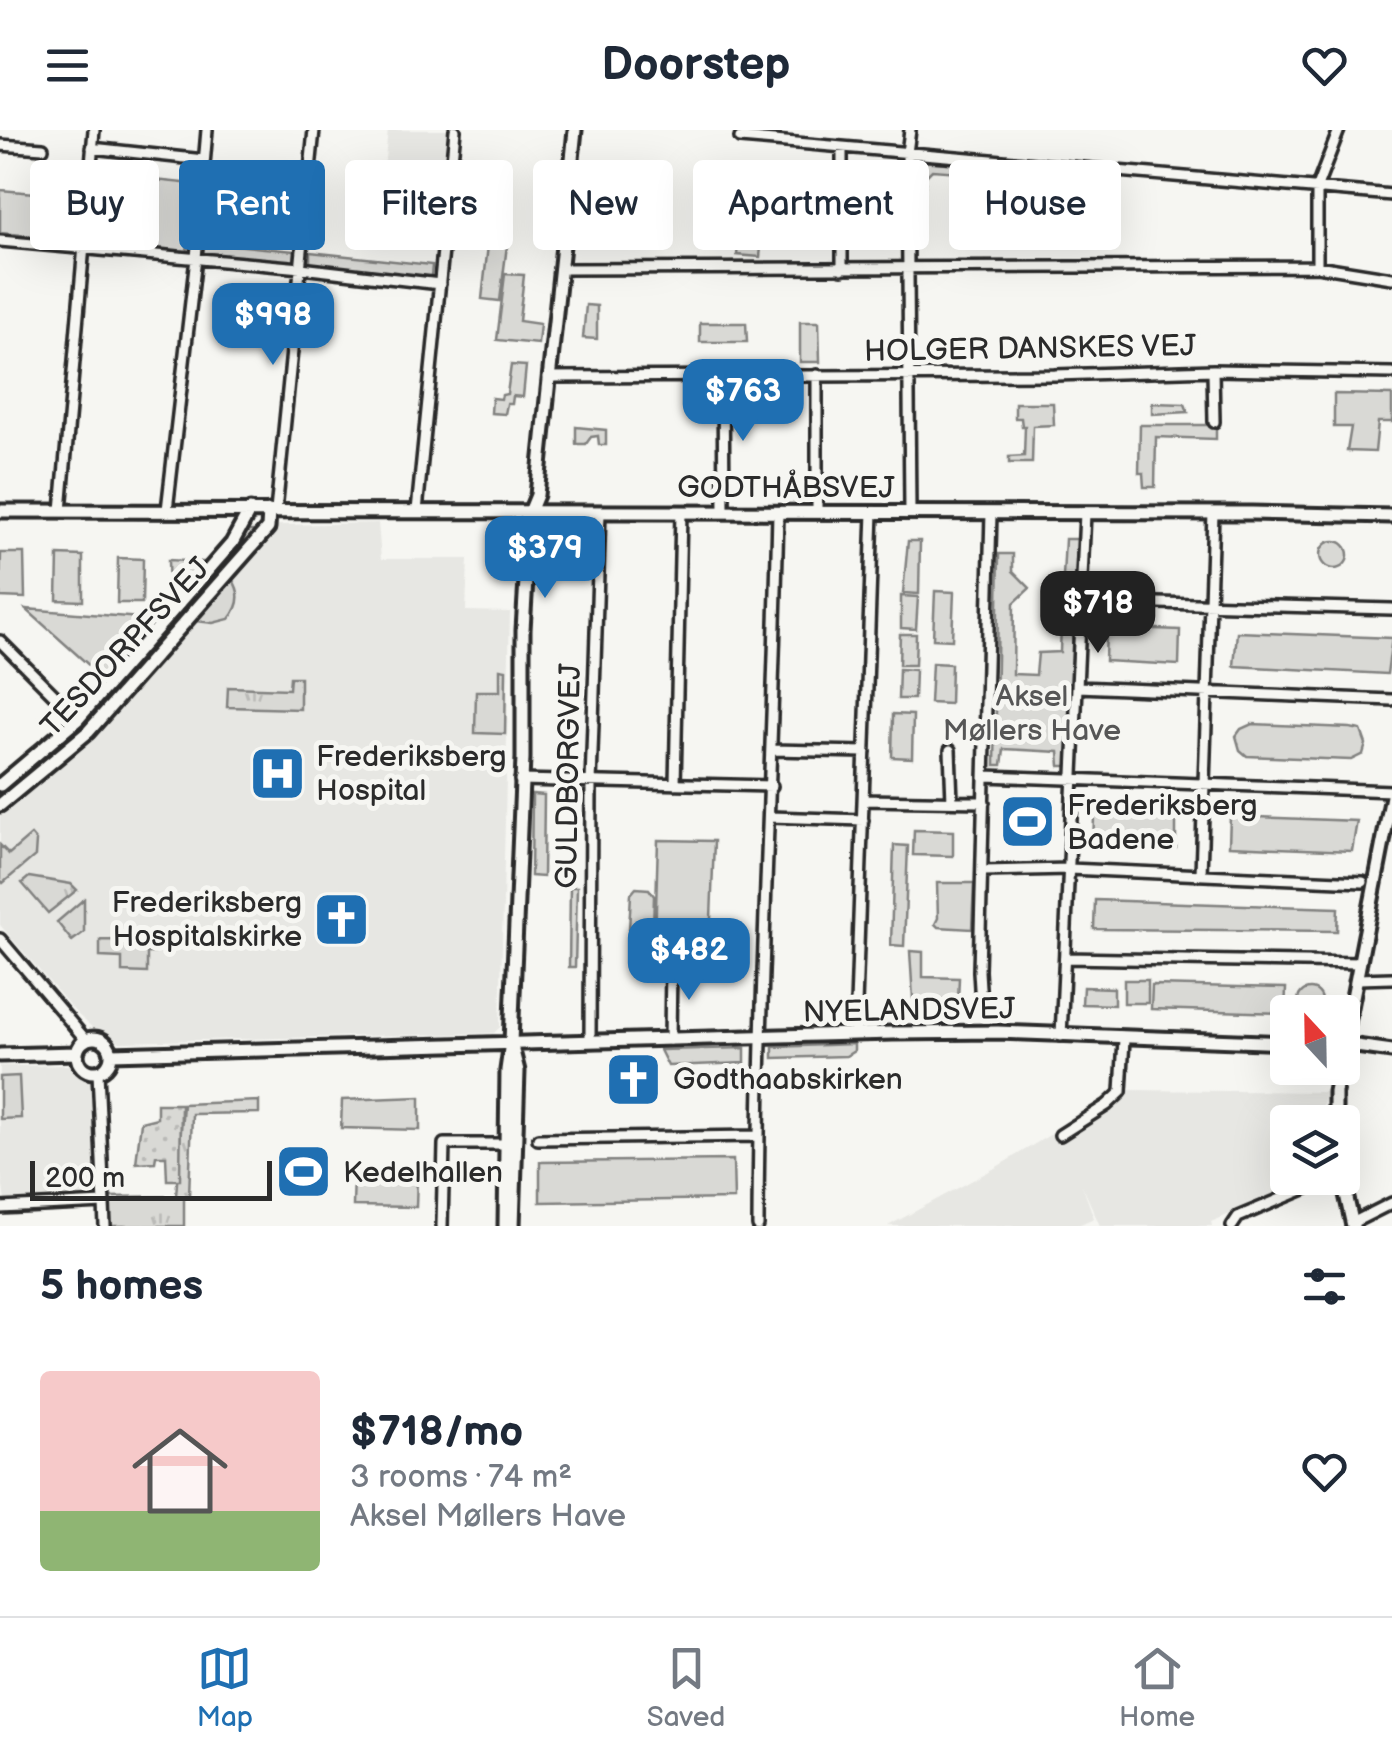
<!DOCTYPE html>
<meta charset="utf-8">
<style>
body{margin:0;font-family:"Balsamiq Sans",sans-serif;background:#f6f6f7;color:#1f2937;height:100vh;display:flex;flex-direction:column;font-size:38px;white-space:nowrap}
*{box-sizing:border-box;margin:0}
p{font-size:32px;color:#747a83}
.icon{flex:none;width:55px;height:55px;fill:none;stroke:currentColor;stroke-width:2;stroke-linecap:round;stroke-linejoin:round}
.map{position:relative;height:1096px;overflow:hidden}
.panel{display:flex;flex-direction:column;background:#fff;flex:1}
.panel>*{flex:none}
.top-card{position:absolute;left:30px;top:30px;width:1332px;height:90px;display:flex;gap:20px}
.needle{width:65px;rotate:338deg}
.fabs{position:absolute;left:1270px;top:865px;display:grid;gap:20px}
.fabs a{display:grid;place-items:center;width:90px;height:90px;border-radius:10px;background:#fff;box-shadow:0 10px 40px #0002;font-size:50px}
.scale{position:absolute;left:30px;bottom:25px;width:242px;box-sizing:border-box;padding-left:10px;border:5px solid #2b2b2b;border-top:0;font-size:28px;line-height:35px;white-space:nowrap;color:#2b2b2b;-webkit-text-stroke:8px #f6f6f2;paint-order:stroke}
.price{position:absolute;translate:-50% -85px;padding:0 22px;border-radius:20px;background:#1f6fb2;color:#fff;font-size:32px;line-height:65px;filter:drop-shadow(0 2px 5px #0008)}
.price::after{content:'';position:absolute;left:50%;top:60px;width:30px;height:22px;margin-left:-15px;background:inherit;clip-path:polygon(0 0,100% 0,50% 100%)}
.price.selected{background:#222;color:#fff}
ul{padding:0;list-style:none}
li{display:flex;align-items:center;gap:30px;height:250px;padding:0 40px}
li+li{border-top:2px solid #e0e1e3}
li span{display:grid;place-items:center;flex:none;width:280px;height:200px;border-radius:10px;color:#555}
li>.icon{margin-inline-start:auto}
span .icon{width:120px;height:120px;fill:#fffc;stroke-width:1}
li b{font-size:42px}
h2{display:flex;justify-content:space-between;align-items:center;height:120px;padding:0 40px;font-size:42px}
.pill{padding:0 35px;border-radius:10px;background:#fff;box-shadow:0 10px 40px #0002;font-size:35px;line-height:90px}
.pill.selected{background:#1f6fb2;color:#fff}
header{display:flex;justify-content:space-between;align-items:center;height:130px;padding:0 40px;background:#fff;font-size:45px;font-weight:800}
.menu{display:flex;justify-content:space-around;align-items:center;height:140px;border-top:2px solid #e0e1e3;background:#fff;font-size:28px;color:#747a83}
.menu a{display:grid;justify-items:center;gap:5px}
.menu .selected{color:#1f6fb2}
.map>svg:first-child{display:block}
.built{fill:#e7e7e3}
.grass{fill:url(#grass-tufts);stroke:#828280;stroke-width:2.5}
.park{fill:#d9d9d5;stroke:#828280;stroke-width:2.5}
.garden{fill:url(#garden-dots);stroke:#828280;stroke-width:2.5}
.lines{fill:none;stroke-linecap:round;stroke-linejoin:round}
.minor-casing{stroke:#2b2b2b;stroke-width:16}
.tertiary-casing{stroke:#2b2b2b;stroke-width:19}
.minor{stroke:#f6f6f2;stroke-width:9}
.tertiary{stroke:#f6f6f2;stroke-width:11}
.labels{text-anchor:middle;stroke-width:10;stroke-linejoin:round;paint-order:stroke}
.street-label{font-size:30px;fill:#2b2b2b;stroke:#f6f6f2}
.park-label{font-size:30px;fill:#565656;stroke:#f6f6f2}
.poi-label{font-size:30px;fill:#2b2b2b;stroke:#f6f6f2;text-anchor:start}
</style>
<header><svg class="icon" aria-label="menu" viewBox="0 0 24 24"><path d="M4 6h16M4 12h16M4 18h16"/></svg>Doorstep<svg class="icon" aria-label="heart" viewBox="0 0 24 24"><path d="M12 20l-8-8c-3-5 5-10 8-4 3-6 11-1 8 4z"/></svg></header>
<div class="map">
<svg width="1392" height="1096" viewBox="0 0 1392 1096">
<defs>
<pattern id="grass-tufts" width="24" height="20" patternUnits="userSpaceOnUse" patternTransform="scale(2.5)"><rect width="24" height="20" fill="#d9d9d5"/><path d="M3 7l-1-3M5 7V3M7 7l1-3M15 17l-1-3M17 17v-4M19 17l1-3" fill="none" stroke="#babab7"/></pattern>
<pattern id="garden-dots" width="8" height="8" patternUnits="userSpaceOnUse" patternTransform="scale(2.5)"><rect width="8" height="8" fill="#d9d9d5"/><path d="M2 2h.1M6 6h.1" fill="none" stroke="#babab7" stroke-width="1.8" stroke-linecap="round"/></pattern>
</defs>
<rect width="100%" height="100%" fill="#f6f6f2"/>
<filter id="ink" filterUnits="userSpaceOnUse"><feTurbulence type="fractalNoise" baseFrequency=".01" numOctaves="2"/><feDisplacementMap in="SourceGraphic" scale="20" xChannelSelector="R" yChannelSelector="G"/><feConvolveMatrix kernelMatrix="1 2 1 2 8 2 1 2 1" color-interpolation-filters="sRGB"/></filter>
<g filter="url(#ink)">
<path class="built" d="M 388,0 L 447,0 L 438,90 L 379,84 Z
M 378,393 L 381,429 L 468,429 L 466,481 L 510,482 L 500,897 L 494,903 L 120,912 L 94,899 L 77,884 L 0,795 L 0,683 L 95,604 L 278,395 Z
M 71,935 L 91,952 L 96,1065 L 5,1071 L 0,1037 L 0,936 Z
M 1124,960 L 1327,962 L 1322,977 L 1323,992 L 1288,992 L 1288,1048 L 1315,1048 L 1211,1092 L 1212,1096 L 1100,1096 L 1082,1055 L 1094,1088 L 1076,1096 L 888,1096 L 995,1038 Z"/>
<path class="grass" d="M 248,401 L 259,401 L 153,522 L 147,517 Z
M 139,525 L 145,531 L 88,595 L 0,670 L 0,659 Z
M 290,547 L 300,547 L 300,579 L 227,577 L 228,557 L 289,559 Z
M 29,747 L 71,754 L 77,760 L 48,783 L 22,753 Z
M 84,769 L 84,802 L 72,811 L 57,792 Z
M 100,810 L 154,811 L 154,823 L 147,823 L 147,843 L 122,842 L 122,828 L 100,827 Z
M 259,971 L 259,983 L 192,984 L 189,1066 L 184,1067 L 184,1096 L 109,1096 L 108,1067 L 176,1066 L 183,974 Z"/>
<path class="park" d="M 918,31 L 961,34 L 960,42 L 932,40 L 926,46 L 925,56 L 918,56 Z
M 98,44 L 193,54 L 187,121 L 92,112 Z
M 885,46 L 885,112 L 863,114 L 862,48 Z
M 0,60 L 81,67 L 78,110 L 0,103 Z
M 740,96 L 763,98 L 760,127 L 737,125 Z
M 489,106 L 508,107 L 500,171 L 482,169 Z
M 203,112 L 295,121 L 294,133 L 202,123 Z
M 310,122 L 432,135 L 431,147 L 310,134 Z
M 505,144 L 524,145 L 519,191 L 540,194 L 538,214 L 497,210 Z
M 586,175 L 597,176 L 597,209 L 583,208 Z
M 800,192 L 819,192 L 820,232 L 800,232 Z
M 700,193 L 746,193 L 747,212 L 700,212 Z
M 511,235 L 526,236 L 523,267 L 513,266 L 512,274 L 507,274 L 505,284 L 491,283 L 492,268 L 501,269 L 502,265 L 507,264 Z
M 1334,264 L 1392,265 L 1392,292 L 1378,292 L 1375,322 L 1347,321 L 1351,297 L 1334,297 Z
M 1015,273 L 1053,273 L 1054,295 L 1033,296 L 1032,333 L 1009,333 L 1009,327 L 1024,326 L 1025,296 L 1022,296 L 1021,288 L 1015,288 Z
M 1152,273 L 1185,274 L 1188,282 L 1152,284 Z
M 1140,295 L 1216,295 L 1216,309 L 1156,307 L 1155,357 L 1144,357 L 1143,343 L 1139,343 Z
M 576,297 L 606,300 L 606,315 L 599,315 L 598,306 L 591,307 L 586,314 L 576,314 Z
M 1065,409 L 1077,409 L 1068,636 L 1060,636 L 1059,622 L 1004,619 L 1002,635 L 995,635 L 999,424 L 1013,424 L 1013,441 L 1030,458 L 1014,473 L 1013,544 L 1036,545 L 1038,523 L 1060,522 L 1062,468 L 1052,456 L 1063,447 Z
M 908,411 L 920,411 L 919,464 L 903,463 Z
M1320 425a14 14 0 1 1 28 0a14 14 0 1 1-28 0Z
M 1,423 L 24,423 L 25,468 L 0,467 Z
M 58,425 L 83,426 L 83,471 L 57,470 Z
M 118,428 L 143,429 L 142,473 L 117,473 Z
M 168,430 L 204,432 L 169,469 Z
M 232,449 C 242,463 239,477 229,489 L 213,493 L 196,491 Z
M 935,461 L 954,462 L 952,510 L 933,509 Z
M 901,466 L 918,467 L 916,499 L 901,498 Z
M 26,479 L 154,489 L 102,547 Z
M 1106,497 L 1180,500 L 1179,535 L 1105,531 Z
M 1237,502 L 1392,508 L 1387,544 L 1234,536 Z
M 900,504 L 916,504 L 915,535 L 899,535 Z
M 932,533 L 951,534 L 950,574 L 930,573 Z
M 500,539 L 506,540 L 505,604 L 475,603 L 476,561 L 500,561 Z
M 899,539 L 915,540 L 914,569 L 898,569 Z
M 893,584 L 913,585 L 912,628 L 892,627 Z
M 1252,594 L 1350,598 L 1361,600 L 1366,614 L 1363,624 L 1351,630 L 1247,626 L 1240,620 L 1236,606 L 1241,599 Z
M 532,664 L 544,665 L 543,747 L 531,746 Z
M 1095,674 L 1176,678 L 1176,718 L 1093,715 L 1094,687 L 1098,681 Z
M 1230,686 L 1357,691 L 1352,721 L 1229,716 Z
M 914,700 L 953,701 L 953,726 L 913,725 Z
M 31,705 L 36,711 L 35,726 L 3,753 L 0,750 L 0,715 L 9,724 Z
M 658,710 L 714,711 L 710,814 L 655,812 Z
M 894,715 L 908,716 L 904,816 L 891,815 Z
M 937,753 L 974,753 L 972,799 L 938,797 L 935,794 L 938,788 Z
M 570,757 L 577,757 L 575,837 L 569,837 Z
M 636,758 L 649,759 L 654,766 L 653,798 L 645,807 L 636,807 L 629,800 L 631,764 Z
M 1095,770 L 1338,778 L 1337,801 L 1094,799 Z
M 910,821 L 923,822 L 923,847 L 959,848 L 958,870 L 913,869 Z
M 1124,850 L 1148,850 L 1148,873 L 1124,873 Z
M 1152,855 L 1286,858 L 1285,883 L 1151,879 Z
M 1083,857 L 1114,858 L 1114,875 L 1082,874 Z
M1298 871a12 12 0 1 1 24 0a12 12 0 1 1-24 0Z
M 854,914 L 854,921 L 846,926 L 773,928 L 773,917 Z
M 745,918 L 745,933 L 668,936 L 660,920 Z
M 19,946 L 21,988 L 0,989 L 0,947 Z
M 420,967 L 420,1000 L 341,998 L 342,970 Z
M 733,1030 L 734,1069 L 540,1072 L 540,1032 Z
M 354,1044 L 417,1045 L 416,1077 L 353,1076 Z"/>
<path class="garden" d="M 157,974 L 181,974 L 180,1050 L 167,1050 L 166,1026 L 156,1026 L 155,1032 L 136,1033 L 141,992 L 157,988 Z"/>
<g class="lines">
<defs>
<path id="minor" d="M 740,8 L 1392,65
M 0,15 L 43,18
M 92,18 L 204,30
M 0,111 L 301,138 L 440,154
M 1317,136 L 1317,57 L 1339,0
M 560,139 L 1317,136 L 1392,148
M 842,139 L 842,17
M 1213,240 L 1214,292
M 817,245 L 817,382
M 723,246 L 724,382
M 548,247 L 1055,245 L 1213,240 L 1392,243
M 167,380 L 196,128 L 207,0
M 61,381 L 94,0
M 276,381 L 314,0
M 417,381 L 455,0
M 910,382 L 907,23 L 910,0
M 1081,471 L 1392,479
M 0,511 L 65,576
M 1078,557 L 1392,570
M 773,620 L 865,622
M 950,620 L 952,671
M 985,646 L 1392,661
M 520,650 L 772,656
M 675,654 L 681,382
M 864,670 L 984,672
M 770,687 L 863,690
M 983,741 L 1069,739 L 1363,752
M 1201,744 L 1213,383
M 0,809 L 86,910
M 1066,828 L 1360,833
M 1357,849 L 1392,848
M 981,875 L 979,841 L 991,383
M 855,904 L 873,382
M 1061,906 L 1085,383
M 670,910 L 671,836
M 590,911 L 591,653 L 600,382
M 98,942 L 105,1096
M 1060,1005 L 1107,975 L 1121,962 L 1124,909
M 538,1009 L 758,1006
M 0,1078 L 104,1073
M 1352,1093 L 1392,1073
M 442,1096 L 444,1014 L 508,1014
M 758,1096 C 759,858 773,620 778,382
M 1232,1096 L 1238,1087 L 1331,1048"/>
<path id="tertiary" d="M 0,381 L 1252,383 L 1392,386
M 0,655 L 78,589 L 232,413 L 250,380
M 0,675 L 88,602 L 268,398 L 269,381
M77 925a17 17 0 1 1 34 0a17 17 0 1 1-34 0Z
M 1342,914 L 1392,921
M 513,921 L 518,941 L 513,1096
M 111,924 L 893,903 L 998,902 L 1288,913
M 1342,924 L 1392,666
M 0,925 L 77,923
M 1335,992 L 1335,962 L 1340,938
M 1342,1046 L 1353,1096
M 505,1096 L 507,940 L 511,912 L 523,628 L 523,500 L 530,382 L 537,365 L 575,0"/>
</defs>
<use href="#minor" class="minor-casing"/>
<use href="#tertiary" class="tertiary-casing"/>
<use href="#minor" class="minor"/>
<use href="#tertiary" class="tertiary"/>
</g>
</g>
<defs>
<symbol id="hospital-square" viewBox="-11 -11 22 22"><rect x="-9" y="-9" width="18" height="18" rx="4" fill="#1f6fb2" stroke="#f6f6f2"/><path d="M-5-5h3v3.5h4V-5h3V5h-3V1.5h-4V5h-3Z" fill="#fff"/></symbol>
<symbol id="stadium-square" viewBox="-11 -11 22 22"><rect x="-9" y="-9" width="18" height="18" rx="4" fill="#1f6fb2" stroke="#f6f6f2"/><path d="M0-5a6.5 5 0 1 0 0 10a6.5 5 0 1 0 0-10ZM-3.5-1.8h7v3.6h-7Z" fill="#fff"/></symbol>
<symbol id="church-square" viewBox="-11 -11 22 22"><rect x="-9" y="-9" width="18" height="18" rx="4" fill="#1f6fb2" stroke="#f6f6f2"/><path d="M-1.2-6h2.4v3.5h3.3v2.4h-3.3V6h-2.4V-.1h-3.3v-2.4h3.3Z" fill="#fff"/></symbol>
</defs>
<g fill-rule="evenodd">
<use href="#hospital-square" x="246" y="612" width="63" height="63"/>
<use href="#stadium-square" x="996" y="660" width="63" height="63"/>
<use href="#church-square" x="310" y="758" width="63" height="63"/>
<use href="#church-square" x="602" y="918" width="63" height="63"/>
<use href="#stadium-square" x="272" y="1010" width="63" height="63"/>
</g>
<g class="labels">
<g class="street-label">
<text transform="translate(1030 218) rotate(-1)" y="10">HOLGER DANSKES VEJ</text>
<text x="786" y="367">GODTHÅBSVEJ</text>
<text transform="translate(125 517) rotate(-47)" y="10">TESDORPFSVEJ</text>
<text transform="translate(568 646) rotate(-89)" y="10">GULDBORGVEJ</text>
<text transform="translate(909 880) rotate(-1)" y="10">NYELANDSVEJ</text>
</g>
<g class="park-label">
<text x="1032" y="576">Aksel<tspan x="1032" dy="34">Møllers Have</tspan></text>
</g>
<g class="poi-label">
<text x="316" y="636">Frederiksberg<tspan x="316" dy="34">Hospital</tspan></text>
<text x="1067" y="685">Frederiksberg<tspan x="1067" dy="34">Badene</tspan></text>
<text x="302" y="782" text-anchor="end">Frederiksberg<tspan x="302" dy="34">Hospitalskirke</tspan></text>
<text x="673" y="959">Godthaabskirken</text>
<text x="343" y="1052">Kedelhallen</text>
</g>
</g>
</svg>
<div class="fabs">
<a><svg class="needle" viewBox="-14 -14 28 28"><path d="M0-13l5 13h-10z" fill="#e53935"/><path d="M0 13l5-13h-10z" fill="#747a83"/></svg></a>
<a><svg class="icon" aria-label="layers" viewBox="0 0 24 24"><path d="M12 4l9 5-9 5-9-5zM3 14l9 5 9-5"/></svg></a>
</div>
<div class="scale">200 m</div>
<b class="price" style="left:273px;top:238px">$998</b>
<b class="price" style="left:743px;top:314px">$763</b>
<b class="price" style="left:545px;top:471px">$379</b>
<b class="price selected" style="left:1098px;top:526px">$718</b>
<b class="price" style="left:689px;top:873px">$482</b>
<div class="top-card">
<a class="pill">Buy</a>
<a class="pill selected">Rent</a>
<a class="pill">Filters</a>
<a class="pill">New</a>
<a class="pill">Apartment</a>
<a class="pill">House</a>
</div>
</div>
<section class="panel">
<h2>5 homes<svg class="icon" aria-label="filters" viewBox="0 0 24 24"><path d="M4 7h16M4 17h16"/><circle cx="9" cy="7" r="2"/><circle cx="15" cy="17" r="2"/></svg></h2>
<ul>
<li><span style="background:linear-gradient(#f6c9c9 70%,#8fb573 0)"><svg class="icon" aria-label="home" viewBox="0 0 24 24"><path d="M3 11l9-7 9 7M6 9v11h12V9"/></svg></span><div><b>$718/mo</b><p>3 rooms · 74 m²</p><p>Aksel Møllers Have</p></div><svg class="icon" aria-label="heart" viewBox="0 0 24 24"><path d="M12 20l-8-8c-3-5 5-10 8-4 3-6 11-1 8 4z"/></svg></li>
</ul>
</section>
<nav class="menu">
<a class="selected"><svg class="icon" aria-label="map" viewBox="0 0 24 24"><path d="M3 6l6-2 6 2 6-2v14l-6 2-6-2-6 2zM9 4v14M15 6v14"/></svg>Map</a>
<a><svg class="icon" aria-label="saved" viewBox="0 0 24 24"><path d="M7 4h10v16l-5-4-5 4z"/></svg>Saved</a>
<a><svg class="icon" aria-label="home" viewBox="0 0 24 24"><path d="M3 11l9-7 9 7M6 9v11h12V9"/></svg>Home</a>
</nav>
